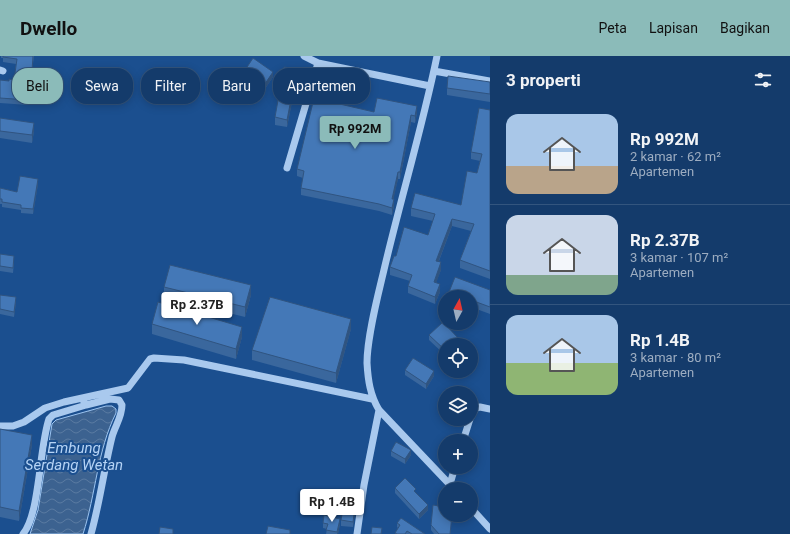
<!DOCTYPE html>
<html lang="id">
<meta charset="utf-8">
<style>
body{margin:0;font-family:Roboto,sans-serif;background:#1d4271;color:#f1f3f6;height:100vh;display:flex;flex-direction:column;font-size:15px;white-space:nowrap}
*{box-sizing:border-box;margin:0}
p{font-size:13px;color:#9dadc1}
.icon{flex:none;width:22px;height:22px;fill:none;stroke:currentColor;stroke-width:2;stroke-linecap:round;stroke-linejoin:round}
.map{position:relative;flex:1;overflow:hidden}
.sheet{display:flex;flex-direction:column;background:#143b6b;width:300px}
.sheet>*{flex:none}
.top-card{position:absolute;left:12px;top:12px;width:380px;height:36px;display:flex;gap:8px}
.needle{width:26px;rotate:8deg}
.buttons{position:absolute;left:438px;top:234px;display:grid;gap:8px}
.buttons a{display:grid;place-items:center;width:40px;height:40px;border-radius:50%;background:#143b6b;box-shadow:0 2px 10px #0003,0 0 0 1px #33557e;font-size:20px}
.price{position:absolute;translate:-50% -34px;padding:0 9px;border-radius:4px;background:#fff;color:#222;font-size:13px;line-height:26px;filter:drop-shadow(0 1px 2px #0008)}
.price::after{content:'';position:absolute;left:50%;top:24px;width:12px;height:9px;margin-left:-6px;background:inherit;clip-path:polygon(0 0,100% 0,50% 100%)}
.price.selected{background:#8bbbb9;color:#111}
ul{padding:0;list-style:none}
li{display:flex;align-items:center;gap:12px;height:100px;padding:0 16px}
li+li{border-top:1px solid #33557e}
li span{display:grid;place-items:center;flex:none;width:112px;height:80px;border-radius:12px;color:#555}
li>.icon{margin-inline-start:auto}
span .icon{width:48px;height:48px;fill:#fffc;stroke-width:1}
li b{font-size:17px}
h2{display:flex;justify-content:space-between;align-items:center;height:48px;padding:0 16px;font-size:17px}
.chip{padding:0 14px;border-radius:16px;background:#143b6b;box-shadow:0 2px 10px #0003,0 0 0 1px #33557e;font-size:14px;line-height:36px}
.chip.selected{background:#8bbbb9;color:#111}
header{display:flex;align-items:center;gap:24px;box-sizing:border-box;height:56px;padding:0 20px;background:#8bbbb9;color:#111}
header strong{font-size:19px}
nav{display:flex;gap:22px;margin-inline-start:auto;font-size:14px}
main{display:flex;flex:1;min-height:0}
.map>svg:first-child{display:block}
.water{fill:url(#water-waves);stroke:#9cc4f0}
.lines{fill:none;stroke-linecap:round;stroke-linejoin:round}
.minor{stroke:#a9c9ee;stroke-width:7}
.wall{fill:#3a679d}
.shaded-wall{fill:#305480}
.building{fill:#4478b7;stroke:#305480}
.labels{text-anchor:middle;stroke-width:4;stroke-linejoin:round;paint-order:stroke}
.water-label{font-size:15px;font-style:italic;fill:#b5d3f5;stroke:#1b4f8f}
</style>
<header>
<strong>Dwello</strong>
<nav><a>Peta</a><a>Lapisan</a><a>Bagikan</a></nav>
</header>
<main>
<div class="map">
<svg width="490" height="478" viewBox="0 0 490 478">
<defs>
<pattern id="water-waves" width="16" height="10" patternUnits="userSpaceOnUse"><rect width="16" height="10" fill="#3c6290"/><path d="M0 5q4-4 8 0t8 0" fill="none" stroke="#597aa1"/></pattern>
</defs>
<rect width="100%" height="100%" fill="#1b4f8f"/>
<path class="water" d="M 106,350 L 112,350 L 116,353 L 116,357 C 97,395 96,438 83,478 L 30,478 L 38,454 L 52,368 L 56,364 Z"/>
<g class="lines">
<path class="minor" d="M 304,0 L 318,7 L 430,30
M 437,0 C 422,73 400,145 383,218 C 377,243 367,282 367,307 C 368,324 370,339 379,354 L 454,433
M 0,14 L 3,15
M 434,15 L 490,25
M 287,112 L 318,7
M 86,349 L 110,343 L 119,344 L 122,349 C 122,361 115,370 112,381 C 104,413 100,446 91,478
M 471,361 L 476,352 L 480,351 L 490,353
M 0,370 L 13,370 L 24,366 L 45,352 L 64,346 L 128,332 L 150,303 L 154,302 L 184,304 L 372,343
M 463,385 L 470,363
M 450,428 L 455,411
M 471,452 L 490,473
M 23,478 C 40,458 39,392 49,363 L 53,359 L 86,349 L 84,346
M 357,478 L 364,429 L 379,354"/>
</g>
<path class="wall" d="M 1,0 L 34,0 L 32,15 L 45,21 L 44,30 L 30,29 L 28,49 L 0,47 L 0,24 L 9,25 L 14,24 L 16,8 L 3,6 L 3,2 L 1,2 Z
M 273,21 L 256,46 L 236,33 L 236,28 Z
M 297,21 L 287,71 L 275,69 L 275,61 Z
M 490,26 L 490,46 L 447,39 L 447,32 Z
M 490,54 L 490,223 L 460,212 L 460,204 L 471,175 L 452,170 L 439,205 L 441,214 L 436,226 L 440,236 L 435,248 L 408,237 L 408,230 L 410,225 L 390,219 L 390,211 L 396,200 L 428,179 L 433,165 L 411,160 L 411,152 L 461,149 L 477,117 L 480,105 L 471,103 L 471,96 Z
M 374,56 L 417,57 L 415,67 L 411,66 L 400,123 L 398,123 L 393,143 L 394,150 L 392,159 L 379,155 L 301,139 L 301,132 L 303,122 L 297,120 L 297,113 Z
M 0,62 L 34,75 L 32,87 L 0,82 Z
M 38,128 L 33,158 L 21,157 L 21,154 L 2,151 L 2,148 L 0,148 L 0,132 L 17,136 Z
M 0,198 L 14,205 L 13,217 L 0,215 Z
M 164,231 L 251,239 L 245,261 L 164,241 Z
M 490,234 L 490,258 L 471,251 L 471,241 L 449,241 L 449,236 Z
M 0,239 L 16,246 L 14,261 L 0,258 Z
M 152,268 L 242,281 L 236,303 L 152,278 Z
M 351,273 L 336,327 L 252,304 L 252,294 Z
M 429,279 L 459,288 L 459,289 L 445,289 L 445,299 L 429,284 Z
M 405,314 L 434,320 L 426,333 L 405,319 Z
M 0,373 L 32,389 L 19,465 L 0,461 Z
M 391,395 L 411,399 L 405,408 L 391,400 Z
M 395,432 L 428,454 L 419,463 L 395,437 Z
M 356,449 L 353,471 L 341,470 L 341,464 Z
M 445,459 L 452,459 L 450,478 L 434,478 L 431,474 L 431,469 Z
M 323,467 L 340,468 L 338,478 L 326,478 L 327,473 L 323,472 Z
M 397,467 L 425,478 L 395,478 L 395,477 L 398,472 L 397,471 Z"/>
<path class="shaded-wall" d="M 297,13 L 297,21 L 287,71 L 287,64 Z
M 273,16 L 273,21 L 256,46 L 256,41 Z
M 30,24 L 30,29 L 28,49 L 28,44 Z
M 417,50 L 417,57 L 415,67 L 415,60 Z
M 411,59 L 411,66 L 400,123 L 400,116 Z
M 34,67 L 34,75 L 32,87 L 32,79 Z
M 398,116 L 398,123 L 392,150 L 392,143 Z
M 38,123 L 38,128 L 33,158 L 33,153 Z
M 394,143 L 394,150 L 392,159 L 392,152 Z
M 452,163 L 452,170 L 436,212 L 436,205 Z
M 441,206 L 441,214 L 434,233 L 434,226 Z
M 440,228 L 440,236 L 435,248 L 435,241 Z
M 251,229 L 251,239 L 245,261 L 245,251 Z
M 16,241 L 16,246 L 14,261 L 14,256 Z
M 351,263 L 351,273 L 336,327 L 336,317 Z
M 242,271 L 242,281 L 236,303 L 236,293 Z
M 459,283 L 459,289 L 454,289 Z
M 434,315 L 434,320 L 426,333 L 426,328 Z
M 32,379 L 32,389 L 19,465 L 19,455 Z
M 411,394 L 411,399 L 405,408 L 405,403 Z
M 356,444 L 356,449 L 353,471 L 353,466 Z
M 428,449 L 428,454 L 419,463 L 419,458 Z
M 340,463 L 340,468 L 338,478 L 337,478 Z"/>
<path class="building" d="M 3,0 L 33,0 L 32,15 L 45,16 L 44,25 L 30,24 L 28,44 L 0,42 L 0,24 L 9,25 L 9,23 L 14,24 L 17,3 L 3,1 Z
M 253,2 L 273,16 L 256,41 L 236,28 Z
M 284,11 L 297,13 L 287,64 L 275,61 Z
M 448,20 L 490,26 L 490,38 L 447,32 Z
M 314,42 L 374,56 L 377,42 L 417,50 L 415,60 L 411,59 L 400,116 L 398,116 L 392,143 L 394,143 L 392,152 L 379,148 L 301,132 L 304,115 L 297,113 Z
M 479,52 L 490,54 L 490,215 L 460,204 L 474,168 L 452,163 L 436,205 L 441,206 L 434,226 L 440,228 L 435,241 L 408,230 L 412,219 L 390,211 L 394,200 L 396,200 L 404,171 L 428,179 L 435,158 L 411,152 L 415,137 L 461,149 L 467,115 L 477,117 L 482,98 L 471,96 Z
M 0,62 L 34,67 L 32,79 L 0,75 Z
M 20,120 L 38,123 L 33,153 L 21,152 L 21,149 L 2,146 L 2,143 L 0,143 L 0,132 L 17,136 Z
M 0,198 L 14,200 L 13,212 L 0,210 Z
M 170,209 L 251,229 L 245,251 L 164,231 Z
M 455,221 L 490,234 L 490,251 L 471,244 L 471,241 L 464,241 L 449,236 Z
M 0,239 L 16,241 L 14,256 L 0,253 Z
M 270,241 L 351,263 L 336,317 L 252,294 Z
M 158,246 L 242,271 L 236,293 L 152,268 Z
M 443,266 L 459,283 L 454,289 L 445,289 L 445,294 L 429,279 Z
M 413,302 L 434,315 L 426,328 L 405,314 Z
M 0,373 L 32,379 L 19,455 L 0,451 Z
M 396,386 L 411,394 L 405,403 L 391,395 Z
M 405,422 L 416,433 L 414,435 L 428,449 L 419,458 L 395,432 Z
M 345,442 L 356,444 L 353,466 L 341,464 Z
M 433,449 L 445,451 L 445,459 L 452,459 L 450,478 L 439,478 L 431,469 Z
M 324,459 L 340,463 L 337,476 L 326,474 L 328,468 L 323,467 Z
M 401,462 L 425,478 L 412,478 L 407,475 L 405,478 L 397,478 L 395,477 L 400,469 L 397,467 Z
M 268,470 L 290,474 L 290,478 L 266,478 Z
M 160,471 L 173,473 L 173,478 L 159,478 Z
M 372,471 L 382,472 L 381,478 L 371,478 Z"/>
<g class="labels">
<g class="water-label">
<text x="74" y="397">Embung<tspan x="74" dy="17">Serdang Wetan</tspan></text>
</g>
</g>
</svg>
<div class="buttons">
<a><svg class="needle" viewBox="-14 -14 28 28"><path d="M0-13l5 13h-10z" fill="#e53935"/><path d="M0 13l5-13h-10z" fill="#9dadc1"/></svg></a>
<a><svg class="icon" aria-label="locate" viewBox="0 0 24 24"><circle cx="12" cy="12" r="6"/><path d="M12 2v4M12 18v4M2 12h4M18 12h4"/></svg></a>
<a><svg class="icon" aria-label="layers" viewBox="0 0 24 24"><path d="M12 4l9 5-9 5-9-5zM3 14l9 5 9-5"/></svg></a>
<a>+</a>
<a>−</a>
</div>
<b class="price selected" style="left:355px;top:94px">Rp 992M</b>
<b class="price" style="left:197px;top:270px">Rp 2.37B</b>
<b class="price" style="left:332px;top:467px">Rp 1.4B</b>
<div class="top-card">
<a class="chip selected">Beli</a>
<a class="chip">Sewa</a>
<a class="chip">Filter</a>
<a class="chip">Baru</a>
<a class="chip">Apartemen</a>
</div>
</div>
<section class="sheet">
<h2>3 properti<svg class="icon" aria-label="filters" viewBox="0 0 24 24"><path d="M4 7h16M4 17h16"/><circle cx="9" cy="7" r="2"/><circle cx="15" cy="17" r="2"/></svg></h2>
<ul>
<li><span style="background:linear-gradient(#a9c7e8 65%,#b9a48a 0)"><svg class="icon" aria-label="home" viewBox="0 0 24 24"><path d="M3 11l9-7 9 7M6 9v11h12V9"/></svg></span><div><b>Rp 992M</b><p>2 kamar · 62 m²</p><p>Apartemen</p></div></li>
<li><span style="background:linear-gradient(#c9d6e8 75%,#7fa58c 0)"><svg class="icon" aria-label="home" viewBox="0 0 24 24"><path d="M3 11l9-7 9 7M6 9v11h12V9"/></svg></span><div><b>Rp 2.37B</b><p>3 kamar · 107 m²</p><p>Apartemen</p></div></li>
<li><span style="background:linear-gradient(#a9c7e8 60%,#8fb573 0)"><svg class="icon" aria-label="home" viewBox="0 0 24 24"><path d="M3 11l9-7 9 7M6 9v11h12V9"/></svg></span><div><b>Rp 1.4B</b><p>3 kamar · 80 m²</p><p>Apartemen</p></div></li>
</ul>
</section>
</main>
